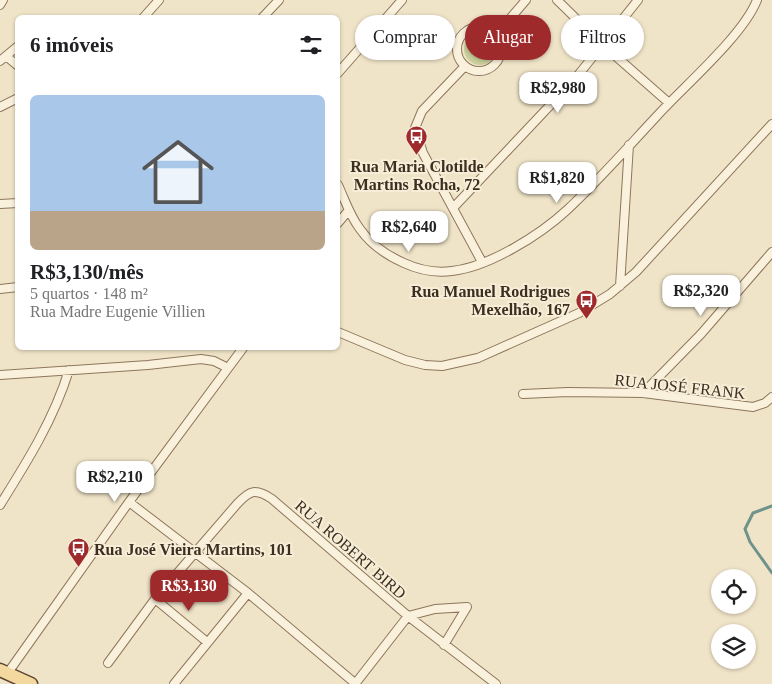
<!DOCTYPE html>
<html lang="pt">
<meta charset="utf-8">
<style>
body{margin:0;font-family:Georgia,serif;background:#f2f2f2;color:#202124;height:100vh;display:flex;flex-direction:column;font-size:19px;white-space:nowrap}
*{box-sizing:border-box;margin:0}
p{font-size:16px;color:#757577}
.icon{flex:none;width:28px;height:28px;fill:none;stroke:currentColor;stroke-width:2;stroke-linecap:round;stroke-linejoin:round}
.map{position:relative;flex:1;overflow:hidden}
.details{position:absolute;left:15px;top:15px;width:325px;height:335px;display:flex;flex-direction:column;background:#fff;border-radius:8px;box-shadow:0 1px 4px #0004}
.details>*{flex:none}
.top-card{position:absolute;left:355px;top:15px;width:341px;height:45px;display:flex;gap:10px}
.tools{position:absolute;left:711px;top:569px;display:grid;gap:10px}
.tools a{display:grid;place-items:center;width:45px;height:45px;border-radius:50%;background:#fff;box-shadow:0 1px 4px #0004;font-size:25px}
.price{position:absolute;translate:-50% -42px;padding:0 11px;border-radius:10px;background:#fff;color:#222;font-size:16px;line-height:32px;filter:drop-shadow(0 1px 2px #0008)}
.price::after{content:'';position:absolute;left:50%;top:30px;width:15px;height:11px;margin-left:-8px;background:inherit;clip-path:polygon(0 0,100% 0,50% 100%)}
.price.on{background:#9e2a2b;color:#fff}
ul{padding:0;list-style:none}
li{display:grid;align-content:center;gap:10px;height:265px;padding:0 15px}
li+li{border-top:1px solid #e0e0e0}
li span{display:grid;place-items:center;height:155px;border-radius:8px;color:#555}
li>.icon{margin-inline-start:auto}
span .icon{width:90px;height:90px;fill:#fffc;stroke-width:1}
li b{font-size:21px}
h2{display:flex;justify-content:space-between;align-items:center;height:60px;padding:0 15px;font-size:21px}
.chip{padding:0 18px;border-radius:22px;background:#fff;box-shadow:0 1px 4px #0004;font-size:18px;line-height:45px}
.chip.on{background:#9e2a2b;color:#fff}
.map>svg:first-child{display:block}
.green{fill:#c9cf9b}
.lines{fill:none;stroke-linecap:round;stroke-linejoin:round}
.stream{stroke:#6f938a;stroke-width:3}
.minor-casing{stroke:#8d765c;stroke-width:10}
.primary-casing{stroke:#5b4430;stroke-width:15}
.minor{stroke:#faf1dc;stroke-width:8}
.primary{stroke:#f3d9a0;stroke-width:12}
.labels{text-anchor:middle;stroke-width:4;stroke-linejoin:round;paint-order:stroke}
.poi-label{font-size:16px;font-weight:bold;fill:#3d2e20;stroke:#f7eed8}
.street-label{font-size:16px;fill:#3d2e20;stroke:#f7eed8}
</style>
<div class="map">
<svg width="772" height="684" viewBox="0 0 772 684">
<rect width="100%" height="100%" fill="#f0e4c8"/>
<path class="green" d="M464 49a16 16 0 1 1 32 0a16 16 0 1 1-32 0Z"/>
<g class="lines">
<path class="stream" d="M 772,506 L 753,513 L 745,529 L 750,542 L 772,573"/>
<defs>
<path id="minor" d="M 557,0 L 603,45 L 669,103
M 0,5 L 3,0
M 143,18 L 159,0
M 262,18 L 279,0
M457 49a22 22 0 1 1 44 0a22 22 0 1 1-44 0Z
M 496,35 L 526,0
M 6,56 L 18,66
M 0,61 L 18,46
M 465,66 L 422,111 L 415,128 L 423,153 L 482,262
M 338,73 L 402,0
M 0,107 L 18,98
M 338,185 C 345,200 350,216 360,229 C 371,245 386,255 404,263 C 419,270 436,273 452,271 C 489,267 540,235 567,210 C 598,181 627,148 656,117 C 683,87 743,36 757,0
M 0,204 L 18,203
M 454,207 L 575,79 L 638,0
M 338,223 L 349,210
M 620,286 L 629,145
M 0,289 L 18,287
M 338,332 L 405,360 L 425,365 L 442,366 L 478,358 L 579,313 L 610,294 L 636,272 L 772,124
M 0,375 L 148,365 L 201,359 L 214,361 L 228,368
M 643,393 L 701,334 L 772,252
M 523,394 L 568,392 L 643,393 L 753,407 L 765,403 L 772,397
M 129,502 L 248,593 L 356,684
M 0,505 C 27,462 54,419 69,370
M 155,599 L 207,642
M 108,663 L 155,599 L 237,504 C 250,490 256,488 272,499 L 408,616 L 496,684
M 7,674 L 129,502 L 243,348
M 174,684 L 248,593
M 355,684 L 408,616 L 435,609 L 467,607 L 444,645"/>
<path id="primary" d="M 0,670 L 31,684"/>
</defs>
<use href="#minor" class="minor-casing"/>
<use href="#primary" class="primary-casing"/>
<use href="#minor" class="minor"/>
<use href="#primary" class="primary"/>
</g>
<defs>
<symbol id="bus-pin" viewBox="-11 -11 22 30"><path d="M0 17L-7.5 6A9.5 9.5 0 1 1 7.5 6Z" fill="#9e2a2b" stroke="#f7eed8"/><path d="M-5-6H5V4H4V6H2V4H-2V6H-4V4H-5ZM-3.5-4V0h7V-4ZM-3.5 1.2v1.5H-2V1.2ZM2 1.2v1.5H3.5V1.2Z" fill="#fff"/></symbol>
</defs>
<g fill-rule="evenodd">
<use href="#bus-pin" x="404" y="124" width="25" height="34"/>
<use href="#bus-pin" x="574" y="288" width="25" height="34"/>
<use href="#bus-pin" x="66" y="536" width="25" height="34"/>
</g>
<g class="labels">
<g class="poi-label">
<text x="417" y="172">Rua Maria Clotilde<tspan x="417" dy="18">Martins Rocha, 72</tspan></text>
<text x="570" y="297" text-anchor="end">Rua Manuel Rodrigues<tspan x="570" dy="18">Mexelhão, 167</tspan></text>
<text x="94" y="555" text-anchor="start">Rua José Vieira Martins, 101</text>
</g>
<g class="street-label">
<text transform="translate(680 386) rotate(6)" y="6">RUA JOSÉ FRANK</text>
<text transform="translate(351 549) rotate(41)" y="6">RUA ROBERT BIRD</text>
</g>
</g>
</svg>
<div class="tools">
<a><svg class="icon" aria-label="locate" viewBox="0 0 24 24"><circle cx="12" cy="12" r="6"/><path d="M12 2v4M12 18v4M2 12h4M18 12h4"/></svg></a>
<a><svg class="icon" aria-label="layers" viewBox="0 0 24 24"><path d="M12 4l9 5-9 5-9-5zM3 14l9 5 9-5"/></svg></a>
</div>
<b class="price" style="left:558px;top:114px">R$2,980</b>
<b class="price" style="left:557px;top:204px">R$1,820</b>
<b class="price" style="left:409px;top:253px">R$2,640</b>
<b class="price" style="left:701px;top:317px">R$2,320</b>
<b class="price" style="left:115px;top:503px">R$2,210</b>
<b class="price on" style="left:189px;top:612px">R$3,130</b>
<div class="top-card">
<a class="chip">Comprar</a>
<a class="chip on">Alugar</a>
<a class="chip">Filtros</a>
</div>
<section class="details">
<h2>6 imóveis<svg class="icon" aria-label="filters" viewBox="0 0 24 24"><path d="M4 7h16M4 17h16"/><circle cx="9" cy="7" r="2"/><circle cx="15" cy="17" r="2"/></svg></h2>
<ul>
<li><span style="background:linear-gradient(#a9c7e8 75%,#b9a48a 0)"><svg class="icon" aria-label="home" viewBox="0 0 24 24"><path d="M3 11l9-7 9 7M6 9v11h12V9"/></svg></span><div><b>R$3,130/mês</b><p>5 quartos · 148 m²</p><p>Rua Madre Eugenie Villien</p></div></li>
</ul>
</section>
</div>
